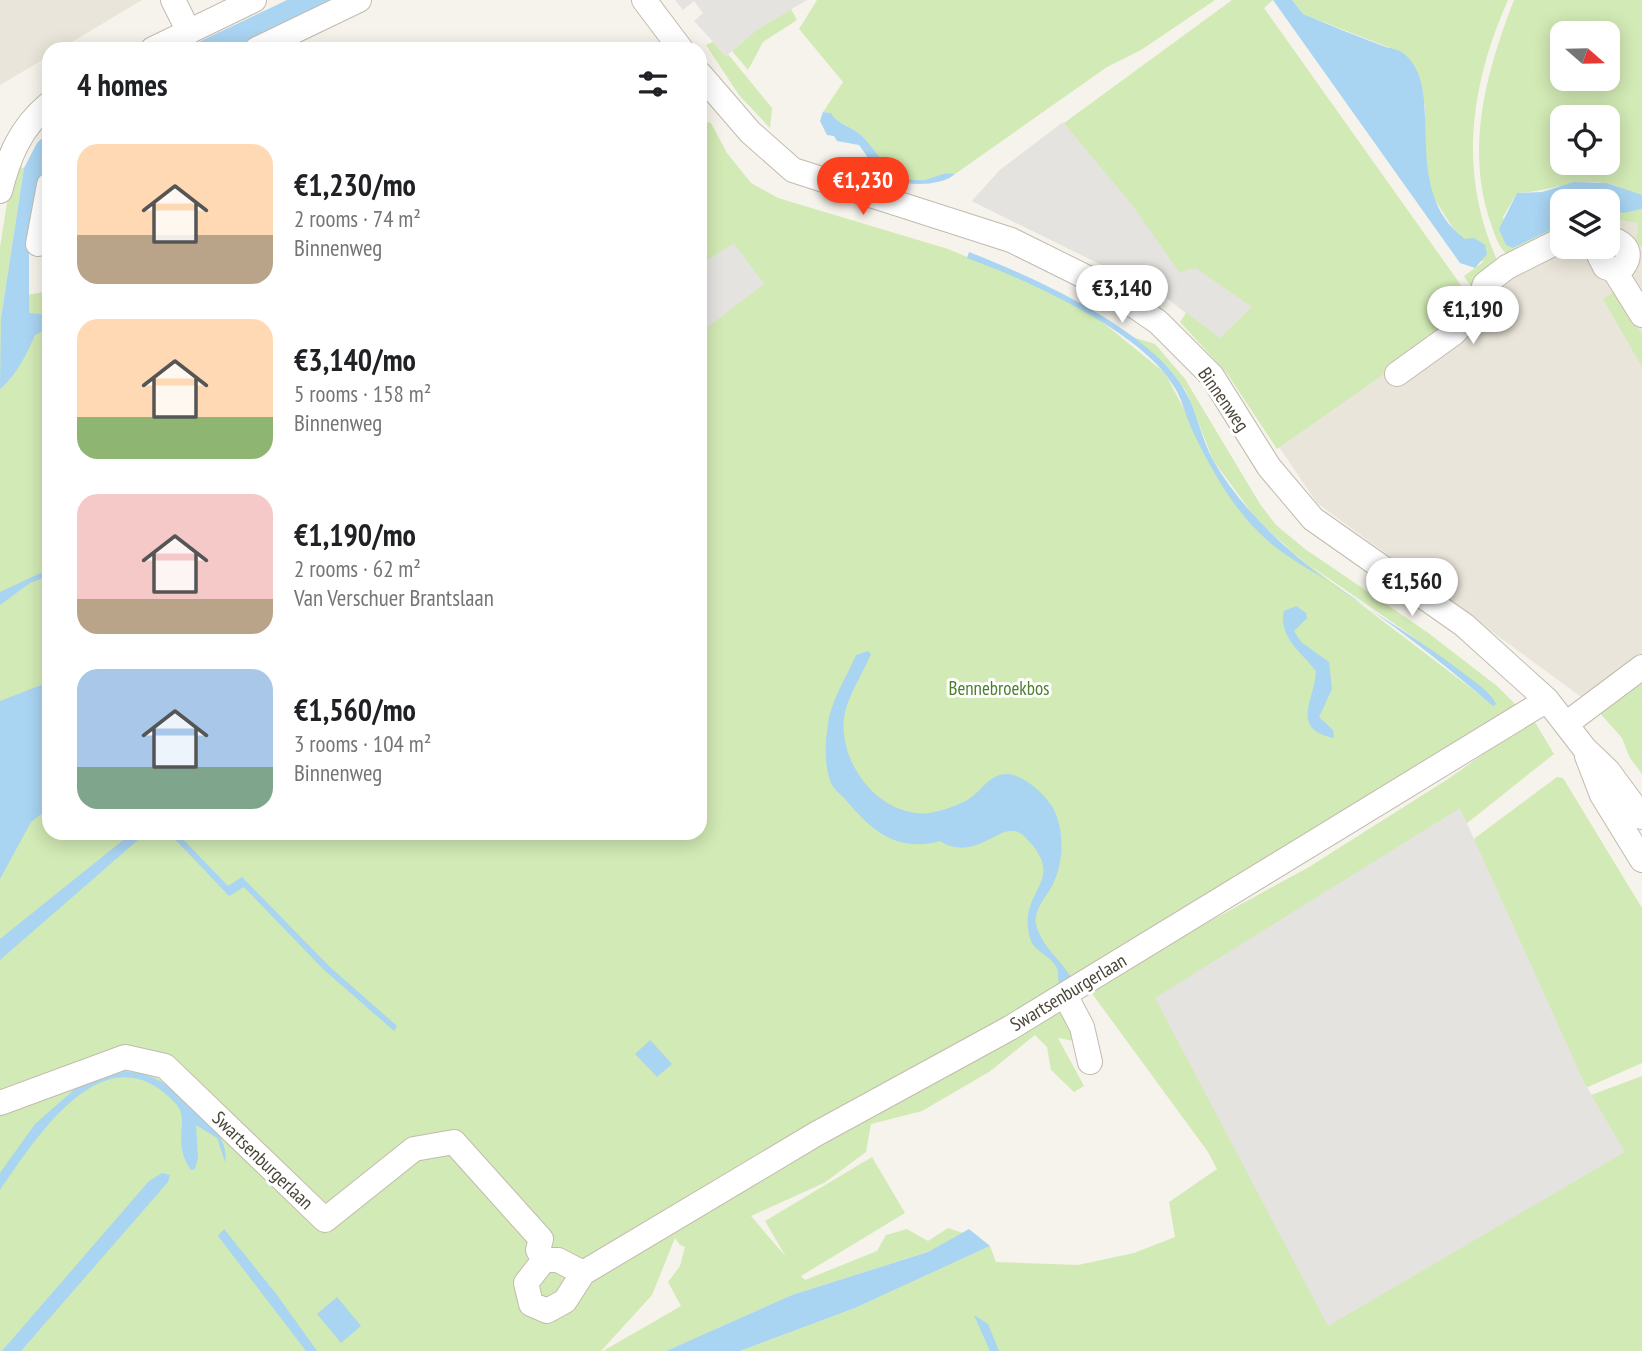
<!DOCTYPE html>
<meta charset="utf-8">
<style>
body{margin:0;font-family:"PT Sans Narrow",sans-serif;background:#f6f6f6;color:#202124;height:100vh;display:flex;flex-direction:column;font-size:26px;white-space:nowrap}
*{box-sizing:border-box;margin:0}
p{font-size:23px;color:#757577}
.icon{flex:none;width:38px;height:38px;fill:none;stroke:currentColor;stroke-width:2;stroke-linecap:round;stroke-linejoin:round}
.map{position:relative;flex:1;overflow:hidden}
.details{position:absolute;left:42px;top:42px;width:665px;height:798px;display:flex;flex-direction:column;background:#fff;border-radius:21px;box-shadow:0 4px 18px #0003}
.details>*{flex:none}
.needle{width:46px;rotate:110deg}
.controls{position:absolute;left:1550px;top:21px;display:grid;gap:14px}
.controls a{display:grid;place-items:center;width:70px;height:70px;border-radius:14px;background:#fff;box-shadow:0 4px 18px #0003;font-size:35px}
.price{position:absolute;translate:-50% -60px;padding:0 16px;border-radius:24px;background:#fff;color:#222;font-size:23px;line-height:46px;filter:drop-shadow(0 2px 4px #0008)}
.price::after{content:'';position:absolute;left:50%;top:42px;width:21px;height:16px;margin-left:-10px;background:inherit;clip-path:polygon(0 0,100% 0,50% 100%)}
.price.selected{background:#fc3f1d;color:#fff}
ul{padding:0;list-style:none}
li{display:flex;align-items:center;gap:21px;height:175px;padding:0 35px}
li span{display:grid;place-items:center;flex:none;width:196px;height:140px;border-radius:21px;color:#555}
li>.icon{margin-inline-start:auto}
span .icon{width:84px;height:84px;fill:#fffc;stroke-width:1}
li b{font-size:30px}
h2{display:flex;justify-content:space-between;align-items:center;height:84px;padding:0 35px;font-size:30px}
.map>svg:first-child{display:block}
.residential{fill:#eae5da}
.green{fill:#d2eab5;fill-rule:evenodd}
.parking{fill:#e5e3e0}
.water{fill:#a9d4f2}
.lines{fill:none;stroke-linecap:round;stroke-linejoin:round}
.minor-casing{stroke:#c2bbae;stroke-width:26}
.minor{stroke:#fff;stroke-width:24}
.labels{text-anchor:middle;stroke-width:6;stroke-linejoin:round;paint-order:stroke}
.street-label{font-size:19px;fill:#4b4439;stroke:#fff}
.park-label{font-size:19px;fill:#4a7f2a;stroke:#fff}
</style>
<div class="map">
<svg width="1642" height="1351" viewBox="0 0 1642 1351">
<rect width="100%" height="100%" fill="#f6f3ec"/>
<path class="residential" d="M 0,0 L 142,0 L 60,49 L 49,49 L 49,56 L 0,85 Z
M 1642,210 L 1642,684 L 1603,713 L 1317,503 L 1277,444 L 1451,314 L 1474,288 L 1563,247 L 1608,247 L 1608,215 Z"/>
<path class="green" d="M 817,0 L 1215,0 L 1141,50 L 1107,67 L 955,174 C 941,171 935,179 922,180 C 891,182 880,154 862,136 C 852,126 839,126 831,113 L 823,112 L 843,82 L 799,29 Z
M 1232,0 L 1273,0 L 1264,8 L 1468,295 L 1461,320 L 1277,449 L 1226,372 L 1180,322 L 1186,313 L 1163,295 L 972,201 L 1000,170 Z
M 1292,0 L 1508,0 C 1470,86 1458,173 1497,260 L 1476,294 L 1464,276 L 1483,262 L 1456,233 L 1432,195 L 1425,162 L 1425,106 L 1403,53 L 1303,14 Z
M 1514,0 L 1642,0 L 1642,195 C 1630,195 1618,184 1605,183 C 1575,178 1547,192 1517,193 L 1503,217 L 1513,248 L 1563,224 L 1563,234 L 1511,257 C 1498,249 1495,235 1490,221 C 1465,146 1487,70 1514,0 ZM 1563,33 L 1608,33 L 1608,79 L 1563,79 ZM 1563,117 L 1608,117 L 1608,163 L 1563,163 Z
M 791,9 L 797,20 L 763,42 L 748,70 L 732,51 L 756,30 Z
M 713,42 L 726,56 L 728,54 L 772,108 L 770,128 L 739,95 L 706,45 Z
M 700,115 L 704,121 L 711,123 L 727,153 L 751,183 L 778,198 L 948,249 L 1047,290 L 1095,316 L 1165,373 L 1224,485 L 1245,516 L 1493,705 L 1412,636 L 1298,557 L 1257,520 L 1213,460 L 1186,391 L 1170,370 L 1129,336 L 1155,344 L 1185,379 L 1260,504 L 1276,525 L 1305,549 L 1427,632 L 1497,686 L 1518,707 L 1059,1003 L 1062,1017 L 1078,1029 L 1085,1043 L 1058,1038 L 1084,1086 L 1074,1092 L 1051,1070 L 1047,1047 L 1035,1035 L 989,1072 L 922,1111 L 871,1124 L 866,1152 L 824,1183 L 751,1216 L 786,1257 L 765,1221 L 872,1157 L 905,1213 L 801,1276 L 805,1280 L 877,1251 L 886,1235 L 907,1229 L 928,1241 L 948,1228 L 963,1233 L 928,1252 L 792,1295 L 666,1351 L 603,1351 L 681,1306 L 668,1282 L 680,1266 L 685,1247 L 680,1245 L 675,1238 L 652,1295 L 601,1351 L 0,1351 L 0,247 L 7,203 L 18,166 L 24,168 L 1,318 L 11,298 L 49,291 L 49,833 L 700,833 Z
M 1642,209 L 1642,246 L 1635,247 L 1638,223 L 1608,218 L 1608,210 L 1623,212 Z
M 1615,291 L 1642,335 L 1642,367 L 1603,299 Z
M 1642,678 L 1642,774 L 1630,758 L 1622,738 L 1599,712 Z
M 1533,719 L 1554,754 L 1461,828 L 1575,1101 L 1642,1076 L 1642,1351 L 740,1351 L 855,1308 L 990,1246 L 996,1262 L 1078,1265 L 1134,1253 L 1175,1237 L 1169,1202 L 1217,1169 L 1208,1152 L 1088,988 L 1309,867 L 1448,779 Z
M 1557,777 L 1563,778 L 1642,908 L 1642,1063 L 1579,1091 L 1471,841 Z"/>
<path class="parking" d="M 675,0 L 807,0 L 756,30 L 726,56 L 694,21 L 703,13 L 694,1 L 683,10 Z
M 1063,122 L 1133,206 L 1179,272 L 1196,268 L 1252,307 L 1220,338 L 1163,295 L 972,201 L 1000,170 Z
M 734,243 L 764,284 L 700,333 L 700,265 Z
M 1460,808 L 1585,1084 L 1625,1152 L 1328,1326 L 1155,998 Z"/>
<path class="water" d="M 287,0 L 334,0 L 230,49 L 184,49 Z
M 1273,0 L 1292,0 L 1303,14 C 1330,25 1356,36 1383,46 C 1388,48 1398,49 1403,53 C 1449,88 1397,189 1465,239 L 1474,238 L 1485,245 L 1487,254 L 1475,268 L 1460,263 Z
M 823,112 L 831,113 C 839,126 852,126 862,136 C 880,154 891,182 922,180 C 935,179 941,171 955,174 C 940,188 894,187 880,173 C 872,165 866,154 859,145 L 837,141 L 834,136 L 827,135 L 820,121 Z
M 49,132 L 49,164 L 41,176 L 29,251 L 29,313 L 49,315 L 49,328 L 35,335 C 26,355 18,373 0,389 L 1,318 L 24,168 L 37,143 Z
M 1574,182 L 1607,183 L 1642,195 L 1642,209 L 1623,213 L 1608,210 L 1608,201 L 1563,201 L 1563,224 L 1513,248 L 1506,245 L 1499,229 L 1517,193 L 1542,192 Z
M 969,252 C 1031,276 1152,330 1185,391 C 1197,412 1201,438 1213,460 C 1234,497 1264,528 1296,556 C 1347,599 1409,631 1462,672 C 1473,681 1490,691 1496,704 L 1493,706 C 1443,663 1389,621 1333,584 C 1311,570 1287,558 1267,540 C 1234,511 1212,471 1193,432 C 1186,418 1183,401 1175,388 C 1143,331 1027,280 967,258 Z
M 49,569 L 49,576 L 30,583 L 0,605 L 0,592 Z
M 1296,606 L 1306,613 L 1307,618 L 1294,631 L 1301,642 L 1329,662 L 1332,689 L 1319,717 L 1333,730 L 1334,738 C 1289,729 1315,700 1316,671 C 1302,653 1278,637 1284,611 Z
M 868,651 L 871,654 C 863,673 847,697 844,718 C 838,767 887,826 939,811 C 949,808 965,803 973,796 C 984,787 991,774 1007,774 C 1024,775 1045,794 1053,808 C 1065,831 1064,863 1052,886 C 1046,897 1033,911 1036,924 C 1041,946 1060,959 1071,977 L 1059,984 C 1057,977 1060,971 1055,965 C 1048,954 1033,951 1030,938 C 1016,889 1071,882 1024,836 C 1003,815 978,865 940,841 C 896,853 871,830 845,799 C 840,794 834,789 831,783 C 824,765 825,743 828,724 C 831,701 847,676 856,655 Z
M 49,682 L 49,808 L 31,822 L 0,879 L 0,701 Z
M 132,833 L 146,833 L 0,960 L 0,939 Z
M 169,833 L 177,833 L 228,886 L 242,877 L 330,967 L 397,1026 L 394,1031 L 323,969 L 244,887 L 229,896 Z
M 650,1040 L 672,1064 L 657,1077 L 635,1054 Z
M 111,1070 C 124,1071 142,1072 154,1078 C 180,1090 232,1131 225,1162 L 217,1138 L 196,1125 L 198,1158 L 195,1169 L 191,1170 C 171,1142 190,1121 177,1105 C 106,1026 38,1136 0,1190 L 0,1173 L 35,1124 L 85,1080 Z
M 162,1173 L 170,1175 L 168,1182 L 21,1351 L 2,1351 L 149,1181 Z
M 224,1229 L 277,1295 L 317,1351 L 306,1351 L 218,1236 Z
M 969,1229 L 990,1246 L 855,1308 L 740,1351 L 666,1351 L 792,1295 L 928,1252 Z
M 337,1297 L 361,1326 L 341,1343 L 317,1314 Z
M 974,1315 L 988,1324 L 999,1351 L 990,1351 Z"/>
<g class="lines">
<defs>
<path id="minor" d="M 173,0 L 189,32
M 644,0 L 681,49
M 153,49 L 254,0
M 257,49 L 359,0
M 700,74 L 750,132 L 793,170 L 1011,240 L 1108,288 L 1158,322 L 1212,376 L 1269,467 L 1313,519 L 1464,625 L 1547,700 L 1585,749 L 1608,771 L 1642,817
M 0,191 C 9,156 20,128 49,104
M 38,244 L 49,185
M 1602,247 L 1599,255 L 1605,267 L 1614,270 L 1623,267 C 1631,256 1629,247 1617,241 L 1608,242
M 1614,270 L 1642,315
M 1397,374 L 1454,333 L 1475,311 L 1485,284 L 1507,267 L 1563,239
M 1566,724 L 1642,667
M 1587,756 L 1602,795 L 1642,860
M 1065,995 L 1082,1027 L 1090,1062
M 0,1103 L 125,1057 L 165,1066 L 325,1220 L 414,1149 L 454,1142 L 541,1239 L 538,1250 L 544,1260 L 558,1260 L 583,1273 L 816,1134 L 1010,1028 L 1547,700
M 544,1260 L 526,1283 L 531,1304 L 547,1311 L 565,1301 L 583,1273"/>
</defs>
<use href="#minor" class="minor-casing"/>
<use href="#minor" class="minor"/>
</g>
<g class="labels">
<g class="street-label">
<text transform="translate(1224 399) rotate(55)" y="7">Binnenweg</text>
<text transform="translate(1068 992) rotate(-31)" y="7">Swartsenburgerlaan</text>
<text transform="translate(263 1160) rotate(44)" y="7">Swartsenburgerlaan</text>
</g>
<g class="park-label">
<text x="999" y="695">Bennebroekbos</text>
</g>
</g>
</svg>
<div class="controls">
<a><svg class="needle" viewBox="-14 -14 28 28"><path d="M0-13l5 13h-10z" fill="#e53935"/><path d="M0 13l5-13h-10z" fill="#757577"/></svg></a>
<a><svg class="icon" aria-label="locate" viewBox="0 0 24 24"><circle cx="12" cy="12" r="6"/><path d="M12 2v4M12 18v4M2 12h4M18 12h4"/></svg></a>
<a><svg class="icon" aria-label="layers" viewBox="0 0 24 24"><path d="M12 4l9 5-9 5-9-5zM3 14l9 5 9-5"/></svg></a>
</div>
<b class="price selected" style="left:863px;top:217px">€1,230</b>
<b class="price" style="left:1122px;top:325px">€3,140</b>
<b class="price" style="left:1473px;top:346px">€1,190</b>
<b class="price" style="left:1412px;top:618px">€1,560</b>
<section class="details">
<h2>4 homes<svg class="icon" aria-label="filters" viewBox="0 0 24 24"><path d="M4 7h16M4 17h16"/><circle cx="9" cy="7" r="2"/><circle cx="15" cy="17" r="2"/></svg></h2>
<ul>
<li><span style="background:linear-gradient(#ffd9b3 65%,#b9a48a 0)"><svg class="icon" aria-label="home" viewBox="0 0 24 24"><path d="M3 11l9-7 9 7M6 9v11h12V9"/></svg></span><div><b>€1,230/mo</b><p>2 rooms · 74 m²</p><p>Binnenweg</p></div></li>
<li><span style="background:linear-gradient(#ffd9b3 70%,#8fb573 0)"><svg class="icon" aria-label="home" viewBox="0 0 24 24"><path d="M3 11l9-7 9 7M6 9v11h12V9"/></svg></span><div><b>€3,140/mo</b><p>5 rooms · 158 m²</p><p>Binnenweg</p></div></li>
<li><span style="background:linear-gradient(#f6c9c9 75%,#b9a48a 0)"><svg class="icon" aria-label="home" viewBox="0 0 24 24"><path d="M3 11l9-7 9 7M6 9v11h12V9"/></svg></span><div><b>€1,190/mo</b><p>2 rooms · 62 m²</p><p>Van Verschuer Brantslaan</p></div></li>
<li><span style="background:linear-gradient(#a9c7e8 70%,#7fa58c 0)"><svg class="icon" aria-label="home" viewBox="0 0 24 24"><path d="M3 11l9-7 9 7M6 9v11h12V9"/></svg></span><div><b>€1,560/mo</b><p>3 rooms · 104 m²</p><p>Binnenweg</p></div></li>
</ul>
</section>
</div>
